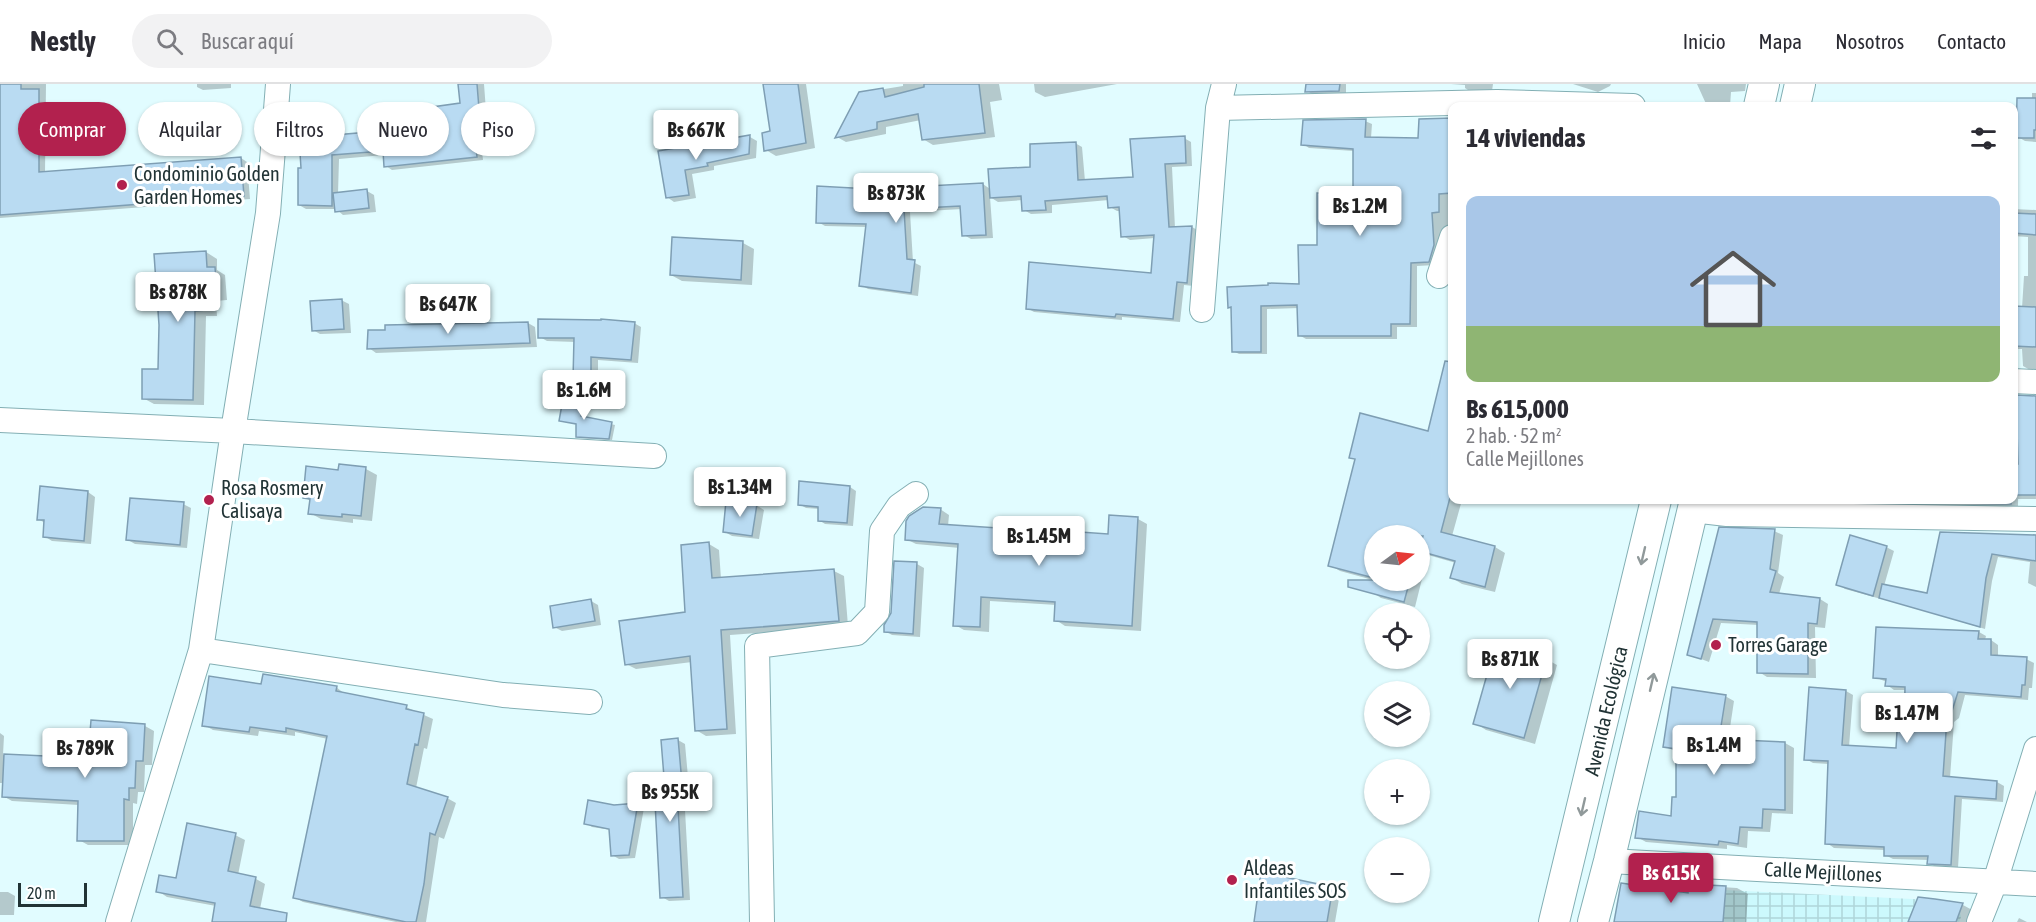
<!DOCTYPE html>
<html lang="es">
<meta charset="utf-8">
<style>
body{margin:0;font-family:"Asap Condensed",sans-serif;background:#f2f2f3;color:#2b2b33;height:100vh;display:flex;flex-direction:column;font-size:22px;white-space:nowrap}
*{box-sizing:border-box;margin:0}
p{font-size:20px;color:#7c7c81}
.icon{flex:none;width:33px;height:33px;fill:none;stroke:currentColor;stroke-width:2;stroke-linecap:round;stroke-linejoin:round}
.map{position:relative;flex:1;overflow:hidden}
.drawer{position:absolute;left:1448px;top:18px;width:570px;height:402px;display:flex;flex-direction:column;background:#fff;border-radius:12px;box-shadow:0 2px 4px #0004}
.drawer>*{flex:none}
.top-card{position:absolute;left:18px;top:18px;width:570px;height:54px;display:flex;gap:12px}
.needle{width:39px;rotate:75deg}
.tools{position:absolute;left:1364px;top:441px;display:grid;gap:12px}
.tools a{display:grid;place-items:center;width:66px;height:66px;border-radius:50%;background:#fff;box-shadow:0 2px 4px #0004;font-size:30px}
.scale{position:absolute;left:18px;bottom:15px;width:69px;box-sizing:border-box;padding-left:6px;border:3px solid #213335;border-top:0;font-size:16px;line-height:21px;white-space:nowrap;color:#213335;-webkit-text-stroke:4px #fff;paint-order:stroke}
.price{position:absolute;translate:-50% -51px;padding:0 14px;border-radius:6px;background:#fff;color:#222;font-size:20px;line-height:39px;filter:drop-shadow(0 2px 3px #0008)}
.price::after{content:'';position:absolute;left:50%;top:36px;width:18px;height:14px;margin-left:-9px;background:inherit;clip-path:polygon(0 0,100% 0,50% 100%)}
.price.current{background:#b2214e;color:#fff}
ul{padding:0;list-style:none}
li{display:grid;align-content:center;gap:12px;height:318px;padding:0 18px}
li+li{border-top:2px solid #e1e1e2}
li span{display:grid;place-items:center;height:186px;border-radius:12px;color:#555}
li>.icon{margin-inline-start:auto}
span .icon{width:108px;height:108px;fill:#fffc;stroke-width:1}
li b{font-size:26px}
h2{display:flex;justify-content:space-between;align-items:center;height:72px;padding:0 18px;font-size:26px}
.tag{padding:0 21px;border-radius:27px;background:#fff;box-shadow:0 2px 4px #0004;font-size:21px;line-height:54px}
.tag.current{background:#b2214e;color:#fff}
header{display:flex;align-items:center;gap:36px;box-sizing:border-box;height:84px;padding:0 30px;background:#fff;border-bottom:2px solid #e1e1e2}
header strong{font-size:28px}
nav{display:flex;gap:33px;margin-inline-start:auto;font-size:21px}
.search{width:420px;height:54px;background:#f2f2f3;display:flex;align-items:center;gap:15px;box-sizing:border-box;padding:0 21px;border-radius:33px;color:#7c7c81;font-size:22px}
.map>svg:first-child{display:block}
.industrial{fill:url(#industrial-grid)}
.shadow{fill:#0003;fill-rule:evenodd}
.building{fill:#b9dbf2;stroke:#7e9eb3;stroke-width:1.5}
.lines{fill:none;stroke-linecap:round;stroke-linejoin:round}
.minor-casing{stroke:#83afb4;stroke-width:26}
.major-casing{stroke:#83afb4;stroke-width:32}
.minor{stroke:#fff;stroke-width:24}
.major{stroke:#fff;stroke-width:30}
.oneway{stroke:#90999a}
.poi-dot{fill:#b2214e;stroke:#fff;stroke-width:2}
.labels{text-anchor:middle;stroke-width:6;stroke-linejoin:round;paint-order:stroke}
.poi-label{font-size:20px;fill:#213335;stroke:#fff;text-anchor:start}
.street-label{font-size:20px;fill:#213335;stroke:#fff}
</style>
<header>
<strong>Nestly</strong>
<div class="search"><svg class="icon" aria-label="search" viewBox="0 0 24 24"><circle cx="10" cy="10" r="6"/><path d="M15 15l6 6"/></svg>Buscar aquí</div>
<nav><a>Inicio</a><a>Mapa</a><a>Nosotros</a><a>Contacto</a></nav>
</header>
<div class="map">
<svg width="2036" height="838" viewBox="0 0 2036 838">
<defs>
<pattern id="industrial-grid" width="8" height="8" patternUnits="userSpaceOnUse" patternTransform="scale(1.5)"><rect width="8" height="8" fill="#ccf9fd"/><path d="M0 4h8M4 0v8" fill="none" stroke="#afd6d9"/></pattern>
</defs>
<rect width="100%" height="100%" fill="#e1fcff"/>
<path class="industrial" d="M 1641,802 L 1954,817 L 1959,824 L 1961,833 L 1959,838 L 1617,838 Z"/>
<path class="shadow" d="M 0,0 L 46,0 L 45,89 L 241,74 L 247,78 L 250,115 L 0,134 Z
M 197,0 L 231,0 L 231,4 L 203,6 L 197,3 Z
M 460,0 L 484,0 L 487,40 L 479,41 L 483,76 L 392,86 L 386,82 L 384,71 L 339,75 L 338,110 L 367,107 L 374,111 L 376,128 L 343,131 L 336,125 L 306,125 L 299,121 L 303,86 L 301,55 L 382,48 L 428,36 L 462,21 Z
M 765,0 L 806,0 L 815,64 L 776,72 L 766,66 L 772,48 Z
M 903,0 L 999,0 L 1002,16 L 990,18 L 995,53 L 933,61 L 923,55 L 921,36 L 886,43 L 886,50 L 846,58 L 837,53 L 860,9 L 903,2 Z
M 1034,0 L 1117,0 L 1045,13 L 1035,8 Z
M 1307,0 L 1346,0 L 1346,10 L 1314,11 L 1307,7 Z
M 1451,0 L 1493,0 L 1492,7 L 1471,8 L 1465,4 L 1465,1 Z
M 1573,0 L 1611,0 L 1610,2 L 1598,8 Z
M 1697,0 L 1746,0 L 1745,7 L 1731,8 L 1730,22 L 1707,22 Z
M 2032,9 L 2036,9 L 2036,58 L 2025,57 L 2018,53 L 2032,16 Z
M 1452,35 L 1452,144 L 1435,181 L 1417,182 L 1417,243 L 1397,243 L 1397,255 L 1306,255 L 1299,251 L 1299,224 L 1267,225 L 1267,270 L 1239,270 L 1233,267 L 1233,225 L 1230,223 L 1301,201 L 1318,162 L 1355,111 L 1354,67 L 1309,64 L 1303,60 L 1365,37 L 1372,40 L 1371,54 L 1420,55 Z
M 750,53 L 757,57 L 756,74 L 714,82 L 714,86 L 692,90 L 696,114 L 674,118 L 667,113 L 660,68 Z
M 1184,54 L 1191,58 L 1192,82 L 1172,83 L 1175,144 L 1192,143 L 1199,147 L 1194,202 L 1184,201 L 1180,238 L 1122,233 L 1122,236 L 1034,228 L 1027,224 L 1152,191 L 1155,154 L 1130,156 L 1123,152 L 1121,127 L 1117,127 L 1110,123 L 1109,116 L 1052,121 L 1052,129 L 1031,130 L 1024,126 L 1023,116 L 998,118 L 990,113 L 993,154 L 971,155 L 964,151 L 962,125 L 910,128 L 913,178 L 921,182 L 918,212 L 868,205 L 861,201 L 867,143 L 825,142 L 818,138 L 871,107 L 983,100 L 990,105 L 1031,85 L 1075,59 L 1082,63 L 1085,97 L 1134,94 Z
M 2013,125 L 2036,126 L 2036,287 L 2030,286 L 2023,282 L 2022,265 L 2013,265 L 2013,223 L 2022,224 L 2024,192 L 2028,192 L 2028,153 L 2013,152 Z
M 673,154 L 743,159 L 754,165 L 752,201 L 682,197 L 671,191 Z
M 206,168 L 217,175 L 217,186 L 225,191 L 227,216 L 216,217 L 217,232 L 206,232 L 204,321 L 154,320 L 143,314 L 159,287 Z
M 341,216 L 349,220 L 351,249 L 320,250 L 313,246 Z
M 528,239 L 535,243 L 537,263 L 376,269 L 369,264 Z
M 634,239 L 641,243 L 638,279 L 598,276 L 598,299 L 582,299 L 575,294 L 576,258 L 547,257 L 540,253 Z
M 1452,310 L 1452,416 L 1462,416 L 1452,452 L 1495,463 L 1505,469 L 1495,508 L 1462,500 L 1452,494 L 1456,479 L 1428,471 L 1415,523 L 1381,514 L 1370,507 L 1373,496 L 1340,487 L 1330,481 L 1357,376 L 1351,373 L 1429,348 ZM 1374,452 L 1419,452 L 1419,496 L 1374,496 Z
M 2036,313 L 2036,415 L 2018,415 L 2018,424 L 1774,420 L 1769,416 L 2013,416 L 2013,373 L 2019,373 Z
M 583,320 L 586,322 L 584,334 L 615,341 L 612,356 L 580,354 L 577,352 L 578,340 L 561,336 Z
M 366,385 L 377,391 L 372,437 L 353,435 L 353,439 L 321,435 L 310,429 L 311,417 L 304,413 L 339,387 Z
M 850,403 L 856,407 L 853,442 L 825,440 L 819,436 L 820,425 L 806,424 L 799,420 Z
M 88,408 L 95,413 L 91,460 L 52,457 L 44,452 L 45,439 L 38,435 Z
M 183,420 L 191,424 L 187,464 L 135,460 L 128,456 Z
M 756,421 L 764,426 L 759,455 L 732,452 L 725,448 Z
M 940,425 L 949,431 L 948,442 L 1014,447 L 1038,438 L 1047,443 L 1047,447 L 1109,451 L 1138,435 L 1147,440 L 1141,547 L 1065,542 L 1056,536 L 1057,521 L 990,517 L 989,548 L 964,546 L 955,541 L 960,464 L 916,460 L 906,455 Z
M 1774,447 L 1783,451 L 1778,489 L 1784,493 L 1779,510 L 1820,515 L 1828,520 L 1825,544 L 1815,543 L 1816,594 L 1767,593 L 1759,588 L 1759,541 L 1721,539 L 1709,578 L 1688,570 Z
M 1942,449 L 2036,452 L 2036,503 L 2028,499 L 2030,478 L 1998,473 L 1992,497 L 1985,545 L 1881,513 L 1881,515 L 1845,505 L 1838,500 L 1886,463 L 1894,467 L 1884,502 L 1928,511 Z
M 709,460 L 719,466 L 721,495 L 834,487 L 844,492 L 848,542 L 730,551 L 736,650 L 706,652 L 696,646 L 692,578 L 636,585 L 626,580 L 687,530 Z
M 917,480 L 924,484 L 920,553 L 892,551 L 885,547 Z
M 591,517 L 598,521 L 601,541 L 562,547 L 554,543 Z
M 1979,548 L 1986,552 L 1985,556 L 1991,556 L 1998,561 L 1998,573 L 2026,575 L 2034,579 L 2032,604 L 2029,604 L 2028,616 L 1965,611 L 1959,634 L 1954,638 L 1950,694 L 1997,698 L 2004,702 L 2003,718 L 1962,715 L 1958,784 L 1936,783 L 1929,779 L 1929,776 L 1893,775 L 1885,771 L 1885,766 L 1834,764 L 1827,759 L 1829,680 L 1813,679 L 1806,675 L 1846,607 L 1853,611 L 1849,663 L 1897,665 L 1906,649 L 1906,606 L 1894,606 L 1887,601 L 1887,598 L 1874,593 Z
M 1546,575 L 1557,581 L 1535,660 L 1486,646 L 1475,639 Z
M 262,602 L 336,603 L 345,610 L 406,623 L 433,635 L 427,665 L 424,664 L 416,704 L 447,714 L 456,719 L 444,755 L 439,753 L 426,838 L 396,838 L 303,818 L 294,813 L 328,655 L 295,648 L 295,652 L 259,647 L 258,652 L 213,646 L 204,641 Z
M 1725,612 L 1734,617 L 1728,657 L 1785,659 L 1794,664 L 1793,730 L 1772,729 L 1770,748 L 1748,747 L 1747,764 L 1727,761 L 1727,765 L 1646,758 L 1637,753 L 1672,733 L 1677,715 L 1677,668 L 1665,662 Z
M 92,638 L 145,642 L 154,647 L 152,681 L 145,681 L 144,708 L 138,708 L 137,720 L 133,719 L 133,761 L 88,761 L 79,756 L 79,721 L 12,717 L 3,712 L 4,699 L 0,699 L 0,649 L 4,652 L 3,671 L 89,676 Z
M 678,656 L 685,660 L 691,726 L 685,726 L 690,816 L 669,817 L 662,813 L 668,719 Z
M 638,721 L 644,724 L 635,774 L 619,775 L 612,771 L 611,746 L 592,743 L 586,739 L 614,722 Z
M 235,751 L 245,756 L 238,791 L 256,795 L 265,800 L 260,825 L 275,838 L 213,838 L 216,822 L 167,813 L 158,807 L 177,796 Z
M 1690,801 L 1737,804 L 1748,810 L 1746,838 L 1616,838 L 1689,811 Z
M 1333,804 L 1340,809 L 1335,838 L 1256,838 Z
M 0,808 L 8,808 L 15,812 L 14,831 L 0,831 Z
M 1919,815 L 1963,821 L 1974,827 L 1969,838 L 1910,838 Z
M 2019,834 L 2027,838 L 2017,838 Z"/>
<path class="building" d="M 0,0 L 21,0 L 21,5 L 39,5 L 39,88 L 241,73 L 244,112 L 0,131 Z
M 458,0 L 477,0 L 480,37 L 473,38 L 477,73 L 384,83 L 383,67 L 332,71 L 332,122 L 298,121 L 298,84 L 301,84 L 299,54 L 381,47 L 380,39 L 426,35 L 425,24 L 460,19 Z
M 763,0 L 798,0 L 806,59 L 764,67 L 762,49 L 770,47 Z
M 924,0 L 979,0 L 985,49 L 922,56 L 918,30 L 877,38 L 877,45 L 835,54 L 859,8 L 883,4 L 885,13 L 924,3 Z
M 1306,0 L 1340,0 L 1339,7 L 1305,8 Z
M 2017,14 L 2036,14 L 2036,46 L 2034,46 L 2034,54 L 2016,54 Z
M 1452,34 L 1452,109 L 1439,110 L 1439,128 L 1432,129 L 1434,161 L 1429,178 L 1411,179 L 1410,240 L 1391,240 L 1391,252 L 1298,252 L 1297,221 L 1261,222 L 1261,268 L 1232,268 L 1231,223 L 1228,224 L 1227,203 L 1268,201 L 1268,199 L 1299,200 L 1298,161 L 1317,161 L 1317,109 L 1353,109 L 1353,65 L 1301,61 L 1303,36 L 1366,35 L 1365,53 L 1418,54 L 1419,35 Z
M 750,51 L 749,70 L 707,79 L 708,82 L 685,86 L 689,111 L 666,114 L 658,67 Z
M 1185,52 L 1186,79 L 1165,80 L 1169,143 L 1192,142 L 1187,199 L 1177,198 L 1173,235 L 1116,230 L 1115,233 L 1026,225 L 1029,178 L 1151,189 L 1154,151 L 1121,153 L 1119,123 L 1108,124 L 1107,112 L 1045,117 L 1046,126 L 1022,127 L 1021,112 L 990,114 L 988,85 L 1030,83 L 1030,60 L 1076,58 L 1078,96 L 1133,93 L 1130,55 Z
M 983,99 L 986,151 L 962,152 L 960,122 L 904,125 L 907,175 L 915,176 L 911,209 L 859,202 L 866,140 L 816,139 L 817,102 L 871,105 Z
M 367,105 L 369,124 L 335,128 L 333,109 Z
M 2013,129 L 2036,130 L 2036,151 L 2013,149 Z
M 672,153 L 743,157 L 741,196 L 670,191 Z
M 206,167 L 207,183 L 215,183 L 217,211 L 206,211 L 206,226 L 195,227 L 193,316 L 142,315 L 142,285 L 158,285 L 159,241 L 154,170 Z
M 342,215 L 344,245 L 312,247 L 310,217 Z
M 2013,222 L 2036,223 L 2036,263 L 2013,262 Z
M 538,235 L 601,236 L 601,235 L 635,238 L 631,276 L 591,273 L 591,296 L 573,295 L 574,254 L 538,254 Z
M 528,238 L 530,259 L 367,265 L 368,246 L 385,246 L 385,241 Z
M 1445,277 L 1452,278 L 1452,406 L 1441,448 L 1495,462 L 1485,503 L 1450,494 L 1455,477 L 1419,467 L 1423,452 L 1374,452 L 1374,494 L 1328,482 L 1355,375 L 1349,374 L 1360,329 L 1428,347 Z
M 2016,311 L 2036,312 L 2036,411 L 2016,411 L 2016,380 L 2018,380 Z
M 563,315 L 584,319 L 581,332 L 612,338 L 609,355 L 576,353 L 576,340 L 559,337 Z
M 339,380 L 366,383 L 361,432 L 342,430 L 342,433 L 308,430 L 310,415 L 303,414 L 306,382 L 338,386 Z
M 799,397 L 850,402 L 847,439 L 818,437 L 818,423 L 798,421 Z
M 40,402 L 88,407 L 84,457 L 43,453 L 44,436 L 37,436 Z
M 130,414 L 184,418 L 180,461 L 126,456 Z
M 1951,416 L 2011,416 L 2011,420 L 1946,419 L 1951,418 Z
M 726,417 L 757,420 L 752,452 L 723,448 Z
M 923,423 L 941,424 L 939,440 L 1013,445 L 1013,435 L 1038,437 L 1038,445 L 1108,450 L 1109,431 L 1138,433 L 1132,542 L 1054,537 L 1055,518 L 981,513 L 980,543 L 953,542 L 958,460 L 905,456 L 906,437 L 909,432 Z
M 1719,443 L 1775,445 L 1770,485 L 1776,487 L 1770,508 L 1820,514 L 1817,540 L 1808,539 L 1808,590 L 1757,589 L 1757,538 L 1713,535 L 1701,575 L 1687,571 Z
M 1940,448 L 2036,451 L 2036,477 L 1992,470 L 1986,494 L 1980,543 L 1879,514 L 1882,500 L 1927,509 Z
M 1850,451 L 1887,462 L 1873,512 L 1836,501 Z
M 709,458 L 712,494 L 834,485 L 839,537 L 721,546 L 727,645 L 695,647 L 690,572 L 625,581 L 619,537 L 685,528 L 681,461 Z
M 894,477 L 917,478 L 913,550 L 884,548 L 884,541 L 891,529 Z
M 1348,496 L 1410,496 L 1404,518 L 1348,503 Z
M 591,515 L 595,537 L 553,544 L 550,522 Z
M 1876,543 L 1979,547 L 1978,555 L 1991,555 L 1991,571 L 2027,573 L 2025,601 L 2022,601 L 2021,613 L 1958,608 L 1951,630 L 1947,634 L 1943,692 L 1997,697 L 1996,715 L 1955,712 L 1951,781 L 1927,780 L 1928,772 L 1884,772 L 1884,763 L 1825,760 L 1828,677 L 1804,676 L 1809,603 L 1846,606 L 1842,661 L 1896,664 L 1897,647 L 1904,647 L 1905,603 L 1885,602 L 1886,595 L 1873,594 Z
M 1496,559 L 1547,573 L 1524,654 L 1473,640 Z
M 263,590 L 337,602 L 336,607 L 407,621 L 406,625 L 424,629 L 418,661 L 415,660 L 407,700 L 448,713 L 435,751 L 430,749 L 424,800 L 416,838 L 406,838 L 293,814 L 327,652 L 286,644 L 286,648 L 250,643 L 249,648 L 202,642 L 209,592 L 261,600 Z
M 1672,603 L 1726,611 L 1719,655 L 1785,658 L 1785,726 L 1763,725 L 1762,744 L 1740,743 L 1738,760 L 1719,757 L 1718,761 L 1635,754 L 1639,727 L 1671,732 L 1672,713 L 1676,713 L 1676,665 L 1663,663 Z
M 91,636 L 145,640 L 143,677 L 136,677 L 135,704 L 129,704 L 129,716 L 124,715 L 124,757 L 77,757 L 78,717 L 2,713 L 4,670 L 88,674 Z
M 678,654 L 684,722 L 678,723 L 683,813 L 660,814 L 655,718 L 666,718 L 661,656 Z
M 588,716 L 614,721 L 638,719 L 629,771 L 611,772 L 609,745 L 584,740 Z
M 187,739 L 236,749 L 228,787 L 256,793 L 250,822 L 287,829 L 286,838 L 212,838 L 215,819 L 156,808 L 159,791 L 176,794 Z
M 1261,788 L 1333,803 L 1327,838 L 1254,838 Z
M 1621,799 L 1688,809 L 1688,800 L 1726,802 L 1723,838 L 1614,838 Z
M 1918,813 L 1935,815 L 1963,819 L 1956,838 L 1908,838 Z"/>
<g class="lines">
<defs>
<path id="minor" d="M 1218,24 L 1497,18 L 1633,22
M 1439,192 L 1452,153
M 1202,226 L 1218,24 L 1224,0
M 2013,297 L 2036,298
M 0,336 L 233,347 L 654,372
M 1692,426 L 1727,430 L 2036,435
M 201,566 L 503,611 L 590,618
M 1609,777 L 2036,800
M 118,838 L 201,566 L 233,347 L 268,129 L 278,0
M 762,838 L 757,562 L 857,549 L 877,528 L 882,447 L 899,422 L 916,410
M 1979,838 L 1995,798 L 2036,665"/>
<path id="major" d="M 1759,22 L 1764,0
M 1795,22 L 1800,0
M 1554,838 L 1656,416
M 1593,838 L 1609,777 L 1695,416"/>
</defs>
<use href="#minor" class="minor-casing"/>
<use href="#major" class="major-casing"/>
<use href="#minor" class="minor"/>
<use href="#major" class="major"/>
</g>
<defs><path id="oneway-shaft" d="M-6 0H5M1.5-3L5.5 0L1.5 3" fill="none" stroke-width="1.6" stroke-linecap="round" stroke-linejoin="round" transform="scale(1.5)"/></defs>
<g class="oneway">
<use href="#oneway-shaft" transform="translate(1643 472) rotate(103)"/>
<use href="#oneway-shaft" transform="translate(1652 598) rotate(-77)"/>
<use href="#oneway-shaft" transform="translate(1583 723) rotate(103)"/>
</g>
<g class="poi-dot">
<circle cx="122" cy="101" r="6"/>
<circle cx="209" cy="416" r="6"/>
<circle cx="1716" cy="561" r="6"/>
<circle cx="1232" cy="796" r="6"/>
</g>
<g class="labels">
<g class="poi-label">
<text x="134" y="97">Condominio Golden<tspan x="134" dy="23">Garden Homes</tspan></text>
<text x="221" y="411">Rosa Rosmery<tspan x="221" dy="23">Calisaya</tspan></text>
<text x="1728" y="568">Torres Garage</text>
<text x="1244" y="791">Aldeas<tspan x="1244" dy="23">Infantiles SOS</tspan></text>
</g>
<g class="street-label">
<text transform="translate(1606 627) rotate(-77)" y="7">Avenida Ecológica</text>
<text transform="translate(1823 788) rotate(3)" y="7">Calle Mejillones</text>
</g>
</g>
</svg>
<div class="tools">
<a><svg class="needle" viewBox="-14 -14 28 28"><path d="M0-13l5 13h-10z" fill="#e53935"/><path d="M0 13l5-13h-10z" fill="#7c7c81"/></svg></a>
<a><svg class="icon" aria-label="locate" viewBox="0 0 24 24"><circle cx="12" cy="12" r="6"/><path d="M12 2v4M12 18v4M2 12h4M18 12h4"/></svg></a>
<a><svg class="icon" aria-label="layers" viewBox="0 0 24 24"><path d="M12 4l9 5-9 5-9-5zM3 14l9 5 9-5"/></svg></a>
<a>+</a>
<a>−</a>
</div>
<div class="scale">20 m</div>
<b class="price" style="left:696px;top:77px">Bs 667K</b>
<b class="price" style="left:896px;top:140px">Bs 873K</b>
<b class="price" style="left:1360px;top:153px">Bs 1.2M</b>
<b class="price" style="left:178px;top:239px">Bs 878K</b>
<b class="price" style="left:448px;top:251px">Bs 647K</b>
<b class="price" style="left:584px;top:337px">Bs 1.6M</b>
<b class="price" style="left:740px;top:434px">Bs 1.34M</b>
<b class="price" style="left:1039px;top:483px">Bs 1.45M</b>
<b class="price" style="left:1510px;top:606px">Bs 871K</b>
<b class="price" style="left:1907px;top:660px">Bs 1.47M</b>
<b class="price" style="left:1714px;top:692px">Bs 1.4M</b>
<b class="price" style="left:85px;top:695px">Bs 789K</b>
<b class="price" style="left:670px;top:739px">Bs 955K</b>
<b class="price current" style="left:1671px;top:820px">Bs 615K</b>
<div class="top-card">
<a class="tag current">Comprar</a>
<a class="tag">Alquilar</a>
<a class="tag">Filtros</a>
<a class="tag">Nuevo</a>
<a class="tag">Piso</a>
</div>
<section class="drawer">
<h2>14 viviendas<svg class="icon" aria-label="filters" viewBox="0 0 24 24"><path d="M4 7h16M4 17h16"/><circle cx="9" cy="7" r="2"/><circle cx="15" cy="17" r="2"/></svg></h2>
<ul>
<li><span style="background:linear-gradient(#a9c7e8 70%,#8fb573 0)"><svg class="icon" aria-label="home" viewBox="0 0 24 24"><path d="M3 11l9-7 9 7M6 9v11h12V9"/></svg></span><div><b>Bs 615,000</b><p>2 hab. · 52 m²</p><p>Calle Mejillones</p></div></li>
</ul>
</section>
</div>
